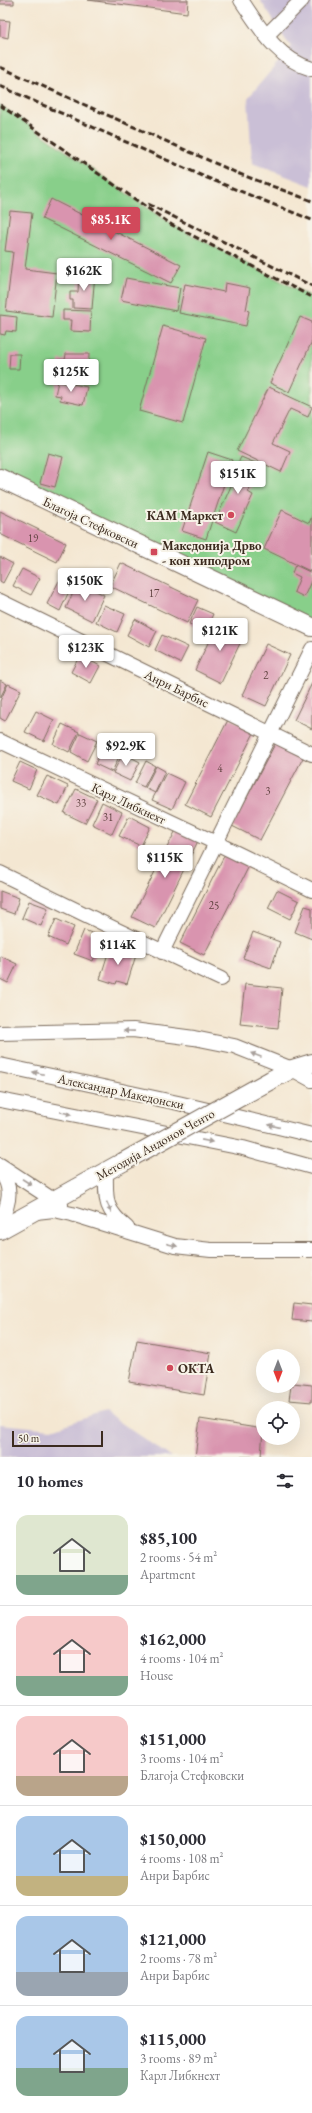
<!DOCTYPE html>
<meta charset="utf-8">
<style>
body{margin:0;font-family:"EB Garamond",serif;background:#f7f7f7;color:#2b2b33;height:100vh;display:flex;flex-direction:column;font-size:15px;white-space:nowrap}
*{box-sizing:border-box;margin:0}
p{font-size:13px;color:#7c7c81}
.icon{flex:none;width:22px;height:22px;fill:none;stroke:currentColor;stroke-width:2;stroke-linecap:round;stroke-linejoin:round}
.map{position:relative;height:1457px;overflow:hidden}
.panel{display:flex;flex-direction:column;background:#fff;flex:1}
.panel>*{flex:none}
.needle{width:26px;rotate:180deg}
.fabs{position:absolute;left:256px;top:1349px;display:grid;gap:8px}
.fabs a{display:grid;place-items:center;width:44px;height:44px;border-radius:50%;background:#fff;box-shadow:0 4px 16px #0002;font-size:20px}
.scale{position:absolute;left:12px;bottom:10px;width:91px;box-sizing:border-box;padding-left:4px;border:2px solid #3b2a1e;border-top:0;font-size:11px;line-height:14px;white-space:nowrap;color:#3b2a1e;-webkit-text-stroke:3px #f7f3e8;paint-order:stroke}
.price{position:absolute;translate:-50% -34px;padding:0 9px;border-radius:4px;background:#fff;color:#222;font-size:13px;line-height:26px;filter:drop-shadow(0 1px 2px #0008)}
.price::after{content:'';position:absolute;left:50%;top:24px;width:12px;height:9px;margin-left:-6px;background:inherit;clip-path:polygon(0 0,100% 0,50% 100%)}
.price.active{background:#d1495b;color:#fff}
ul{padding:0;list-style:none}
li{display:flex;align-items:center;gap:12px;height:100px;padding:0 16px}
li+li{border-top:1px solid #e1e1e2}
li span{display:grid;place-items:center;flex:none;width:112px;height:80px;border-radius:12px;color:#555}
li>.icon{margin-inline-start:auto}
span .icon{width:48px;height:48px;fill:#fffc;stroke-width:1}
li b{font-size:17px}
h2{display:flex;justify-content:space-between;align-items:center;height:48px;padding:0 16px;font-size:17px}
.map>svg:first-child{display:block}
.industrial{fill:#cabfd6}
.green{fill:#88cf8a;stroke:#627c54}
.building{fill:#d994af}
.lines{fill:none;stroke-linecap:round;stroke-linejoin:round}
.minor-casing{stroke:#7c6c5d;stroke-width:16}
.major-casing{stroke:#7c6c5d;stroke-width:20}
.minor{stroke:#fff;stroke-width:14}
.major{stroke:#fff;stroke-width:18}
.rail{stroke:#3b2a1e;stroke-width:3;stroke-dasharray:6 3;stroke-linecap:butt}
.major-bridge-casing{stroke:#7c6c5d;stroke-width:20;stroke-linecap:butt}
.major-bridge{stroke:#fff;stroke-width:18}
.oneway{fill:#a79f9a}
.poi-dot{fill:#d1495b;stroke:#f7f3e8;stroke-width:1.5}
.labels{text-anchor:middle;stroke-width:4;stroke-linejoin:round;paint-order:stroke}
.number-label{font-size:11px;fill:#624442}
.poi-label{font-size:13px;font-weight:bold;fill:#3b2a1e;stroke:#f7f3e8;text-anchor:start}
.street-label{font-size:13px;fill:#3b2a1e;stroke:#f7f3e8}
</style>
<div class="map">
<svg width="312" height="1457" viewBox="0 0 312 1457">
<rect width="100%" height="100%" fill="#f7f3e8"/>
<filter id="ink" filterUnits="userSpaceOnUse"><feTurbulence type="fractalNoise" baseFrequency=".025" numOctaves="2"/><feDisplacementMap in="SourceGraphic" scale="8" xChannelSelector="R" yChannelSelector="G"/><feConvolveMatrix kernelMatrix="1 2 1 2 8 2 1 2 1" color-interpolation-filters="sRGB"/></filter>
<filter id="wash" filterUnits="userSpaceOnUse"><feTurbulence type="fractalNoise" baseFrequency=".012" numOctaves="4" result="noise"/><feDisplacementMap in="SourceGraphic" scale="16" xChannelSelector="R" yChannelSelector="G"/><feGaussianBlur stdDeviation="0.9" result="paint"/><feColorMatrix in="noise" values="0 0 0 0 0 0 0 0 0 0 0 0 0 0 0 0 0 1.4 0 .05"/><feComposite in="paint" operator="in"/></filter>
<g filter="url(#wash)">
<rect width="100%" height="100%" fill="#f4e7d2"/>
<path class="industrial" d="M 260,0 L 312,0 L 312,186 L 252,163 L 248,98 L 291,47 Z
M 104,1412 L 171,1457 L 0,1457 L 0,1424 L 52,1429 Z"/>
<path class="green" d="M 0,105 L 172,225 L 312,297 L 312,626 L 0,478 Z"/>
<g id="blocks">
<path class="building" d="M 0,0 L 14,0 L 14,4 L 0,4 Z
M 88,0 L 188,0 L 187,13 Z
M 0,20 L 10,21 L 8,38 L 0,36 Z
M 51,199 L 181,265 L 171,283 L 42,219 Z
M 10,211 L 32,213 L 25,269 L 57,273 L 52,317 L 6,311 L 13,252 L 5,251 Z
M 79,272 L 95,273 L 92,309 L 73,308 L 73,300 L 70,300 L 70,292 L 78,292 Z
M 126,278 L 180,288 L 176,311 L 121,300 Z
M 225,283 L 250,288 L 246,310 L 249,311 L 246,326 L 179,313 L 185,284 L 224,292 Z
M 63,310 L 91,311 L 90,332 L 70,331 L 71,320 L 63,320 Z
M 0,315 L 17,317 L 16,332 L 6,331 L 5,335 L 0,334 Z
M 300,317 L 312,322 L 312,341 L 289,392 L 270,383 Z
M 163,326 L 206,338 L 183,423 L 139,411 Z
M 10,354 L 20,354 L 19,369 L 9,369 Z
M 66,354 L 89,354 L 88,378 L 64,378 L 64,369 L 59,369 L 59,360 L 65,360 Z
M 58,381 L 87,387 L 83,405 L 60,400 L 61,396 L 55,395 Z
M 269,387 L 312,407 L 308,417 L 290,409 L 273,443 L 290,451 L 281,472 L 237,451 Z
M 208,452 L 232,460 L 206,539 L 182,531 Z
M 48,453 L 63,457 L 55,487 L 40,483 Z
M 241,457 L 260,465 L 248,492 L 253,495 L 236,532 L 215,522 L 231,486 L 228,484 Z
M 282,510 L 309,523 L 312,516 L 312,572 L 264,549 Z
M 0,511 L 66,543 L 57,562 L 0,534 Z
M 0,557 L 13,564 L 3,583 L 0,581 Z
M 121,563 L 198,600 L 187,623 L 110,586 Z
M 295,565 L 312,573 L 312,579 L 304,597 L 294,592 L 300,577 L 292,573 Z
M 22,569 L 40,578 L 31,595 L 13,586 Z
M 59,581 L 71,587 L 60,611 L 47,604 Z
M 78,582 L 104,595 L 92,621 L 66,608 Z
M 104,605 L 125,614 L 117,632 L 96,622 Z
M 197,607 L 213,614 L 205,631 L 189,624 Z
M 135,619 L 157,631 L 149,647 L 127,635 Z
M 218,622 L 244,635 L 221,683 L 195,670 Z
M 162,635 L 188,647 L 180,663 L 155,650 Z
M 266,644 L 290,655 L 266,706 L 242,695 Z
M 80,655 L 100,666 L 91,683 L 71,672 Z
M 0,680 L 7,684 L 0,698 Z
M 312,683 L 312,729 L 294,720 Z
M 8,684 L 21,690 L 5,721 L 0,718 L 0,701 Z
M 36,711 L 54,720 L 44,741 L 25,732 Z
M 229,718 L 255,731 L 211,817 L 185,804 Z
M 62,724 L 79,732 L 69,752 L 53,744 Z
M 80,733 L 97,741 L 87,761 L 71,752 Z
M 276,742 L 304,756 L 260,840 L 232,826 Z
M 104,744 L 121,752 L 112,772 L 95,764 Z
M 123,753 L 140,762 L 130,781 L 113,773 Z
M 146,761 L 155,766 L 144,787 L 135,783 Z
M 20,762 L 37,770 L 29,789 L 11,781 Z
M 156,766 L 165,771 L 155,793 L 145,788 Z
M 166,773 L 185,782 L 172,809 L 152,800 Z
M 47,776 L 68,786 L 59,805 L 37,795 Z
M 76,789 L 97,799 L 85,823 L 64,813 Z
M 102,802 L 122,812 L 112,834 L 92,824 Z
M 129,816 L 150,827 L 141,846 L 119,836 Z
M 176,830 L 198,841 L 155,928 L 132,917 Z
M 225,854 L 249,866 L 204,955 L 180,943 Z
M 277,890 L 299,901 L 290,919 L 268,908 Z
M 0,891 L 19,898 L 14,914 L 0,909 Z
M 29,901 L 48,908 L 41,926 L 22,918 Z
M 305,906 L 312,908 L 312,939 L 295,932 Z
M 56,919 L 74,927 L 66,945 L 48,937 Z
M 84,930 L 102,937 L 93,961 L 74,954 Z
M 253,932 L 280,942 L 271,968 L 243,958 Z
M 110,947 L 136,955 L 127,984 L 117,981 L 116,984 L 100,979 Z
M 0,956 L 17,964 L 8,983 L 0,979 Z
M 245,984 L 282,988 L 278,1028 L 240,1024 Z
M 294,1303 L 312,1305 L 312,1322 L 292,1320 Z
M 137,1340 L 211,1353 L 204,1395 L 129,1382 Z
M 293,1383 L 312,1385 L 312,1402 L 289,1400 L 291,1386 L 293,1386 Z
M 200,1419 L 263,1429 L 261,1457 L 195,1457 Z"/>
</g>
</g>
<g filter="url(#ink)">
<use href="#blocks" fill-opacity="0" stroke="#7c6c5d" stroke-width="1"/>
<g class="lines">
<defs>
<path id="minor" d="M 241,0 C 260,28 277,59 312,69
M 266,36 L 302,0
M 0,601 L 312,754
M 0,741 L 216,843 L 312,890
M 0,873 L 117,930 L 221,979
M 162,952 L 312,649
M 0,1033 L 133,1030 L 194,1038 L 234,1046 L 292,1069 L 312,1080
M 0,1065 L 178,1103 L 312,1135
M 0,1100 L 243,1148 L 312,1167
M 0,1165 L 61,1205
M 106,1170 C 106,1199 103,1208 127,1228
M 0,1172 C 14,1187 9,1205 0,1222
M 36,1212 L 54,1210 L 72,1214 L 175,1246 L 211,1250 L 312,1250"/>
<path id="major" d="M 0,478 L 312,627
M 271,1080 L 292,1069 L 312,1063
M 0,1230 L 123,1162"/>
</defs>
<use href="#minor" class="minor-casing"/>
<use href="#major" class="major-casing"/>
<use href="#minor" class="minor"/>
<use href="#major" class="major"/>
<path class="rail" d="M 0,67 L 237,173 L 312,201
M 0,86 L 205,177 L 312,220
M 0,105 L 172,225 L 312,297
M 148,204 L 312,286"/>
<defs>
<path id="major-bridge" d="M 123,1162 L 271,1080"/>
</defs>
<use href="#major-bridge" class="major-bridge-casing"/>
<use href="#major-bridge" class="major-bridge"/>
</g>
<defs><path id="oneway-solid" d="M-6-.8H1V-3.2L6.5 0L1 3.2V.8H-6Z"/></defs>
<g class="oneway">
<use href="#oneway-solid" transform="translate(129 1031) rotate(-179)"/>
<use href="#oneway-solid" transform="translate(256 1055) rotate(-159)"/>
<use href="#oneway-solid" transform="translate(38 1073) rotate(-168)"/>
<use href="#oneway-solid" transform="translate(66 1113) rotate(11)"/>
<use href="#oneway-solid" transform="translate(274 1126) rotate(-167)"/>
<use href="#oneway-solid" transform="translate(207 1141) rotate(11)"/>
<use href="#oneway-solid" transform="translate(27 1182) rotate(33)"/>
<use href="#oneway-solid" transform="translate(109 1207) rotate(65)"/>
<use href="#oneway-solid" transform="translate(172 1245) rotate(14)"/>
</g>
</g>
<g class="poi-dot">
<circle cx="231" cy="515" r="4"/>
<rect x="150" y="548" width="8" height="8" rx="2"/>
<circle cx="170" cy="1368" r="4"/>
</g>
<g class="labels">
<g class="number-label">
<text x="33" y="542">19</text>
<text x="154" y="597">17</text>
<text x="266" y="679">2</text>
<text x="220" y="772">4</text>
<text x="268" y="795">3</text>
<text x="81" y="807">33</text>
<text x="108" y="821">31</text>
<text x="214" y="909">25</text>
</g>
<g class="poi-label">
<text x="223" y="520" text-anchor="end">КАМ Маркет</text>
<text x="162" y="550">Македонија Дрво<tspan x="162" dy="15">- кон хиподром</tspan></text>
<text x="178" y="1373">ОКТА</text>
</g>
<g class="street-label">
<text transform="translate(91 522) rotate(25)" y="5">Благоја Стефковски</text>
<text transform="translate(177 688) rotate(26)" y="5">Анри Барбис</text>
<text transform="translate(129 803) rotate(25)" y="5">Карл Либкнехт</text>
<text transform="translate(121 1091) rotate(12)" y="5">Александар Македонски</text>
<text transform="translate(155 1144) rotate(-29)" y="5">Методија Андонов Ченто</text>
</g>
</g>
</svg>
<div class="fabs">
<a><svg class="needle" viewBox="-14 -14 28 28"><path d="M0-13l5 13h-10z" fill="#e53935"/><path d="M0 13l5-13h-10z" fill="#7c7c81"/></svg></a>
<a><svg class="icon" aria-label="locate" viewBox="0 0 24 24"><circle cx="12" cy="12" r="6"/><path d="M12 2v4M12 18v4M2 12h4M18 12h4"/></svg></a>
</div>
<div class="scale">50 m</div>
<b class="price active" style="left:111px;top:241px">$85.1K</b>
<b class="price" style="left:84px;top:292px">$162K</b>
<b class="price" style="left:71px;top:393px">$125K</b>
<b class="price" style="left:238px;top:495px">$151K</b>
<b class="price" style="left:85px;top:602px">$150K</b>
<b class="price" style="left:220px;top:652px">$121K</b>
<b class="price" style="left:86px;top:669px">$123K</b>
<b class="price" style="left:126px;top:767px">$92.9K</b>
<b class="price" style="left:165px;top:879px">$115K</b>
<b class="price" style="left:118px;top:966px">$114K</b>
</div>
<section class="panel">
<h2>10 homes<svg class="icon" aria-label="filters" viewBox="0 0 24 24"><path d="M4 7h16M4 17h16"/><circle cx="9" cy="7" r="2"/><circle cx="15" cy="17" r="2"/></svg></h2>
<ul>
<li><span style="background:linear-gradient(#dfe7d0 75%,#7fa58c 0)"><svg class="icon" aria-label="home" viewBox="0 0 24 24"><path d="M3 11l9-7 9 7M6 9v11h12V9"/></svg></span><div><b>$85,100</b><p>2 rooms · 54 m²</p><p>Apartment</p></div></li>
<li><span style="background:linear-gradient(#f6c9c9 75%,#7fa58c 0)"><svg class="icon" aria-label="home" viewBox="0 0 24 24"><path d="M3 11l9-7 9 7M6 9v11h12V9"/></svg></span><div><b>$162,000</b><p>4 rooms · 104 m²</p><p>House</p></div></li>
<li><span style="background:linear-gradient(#f6c9c9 75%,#b9a48a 0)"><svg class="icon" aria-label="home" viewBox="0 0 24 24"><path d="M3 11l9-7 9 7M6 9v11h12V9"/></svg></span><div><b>$151,000</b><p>3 rooms · 104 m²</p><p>Благоја Стефковски</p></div></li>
<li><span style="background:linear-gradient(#a9c7e8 75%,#c2b280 0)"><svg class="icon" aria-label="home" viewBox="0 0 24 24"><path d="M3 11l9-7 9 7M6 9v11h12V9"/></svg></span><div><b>$150,000</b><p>4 rooms · 108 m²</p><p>Анри Барбис</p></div></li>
<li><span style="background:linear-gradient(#a9c7e8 70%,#9aa5b1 0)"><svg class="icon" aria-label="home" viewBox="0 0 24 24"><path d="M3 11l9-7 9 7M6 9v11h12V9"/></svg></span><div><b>$121,000</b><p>2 rooms · 78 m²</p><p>Анри Барбис</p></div></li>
<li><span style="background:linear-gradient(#a9c7e8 65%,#7fa58c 0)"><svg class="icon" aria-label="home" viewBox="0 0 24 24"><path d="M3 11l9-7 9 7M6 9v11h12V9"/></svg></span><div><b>$115,000</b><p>3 rooms · 89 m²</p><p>Карл Либкнехт</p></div></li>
</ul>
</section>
